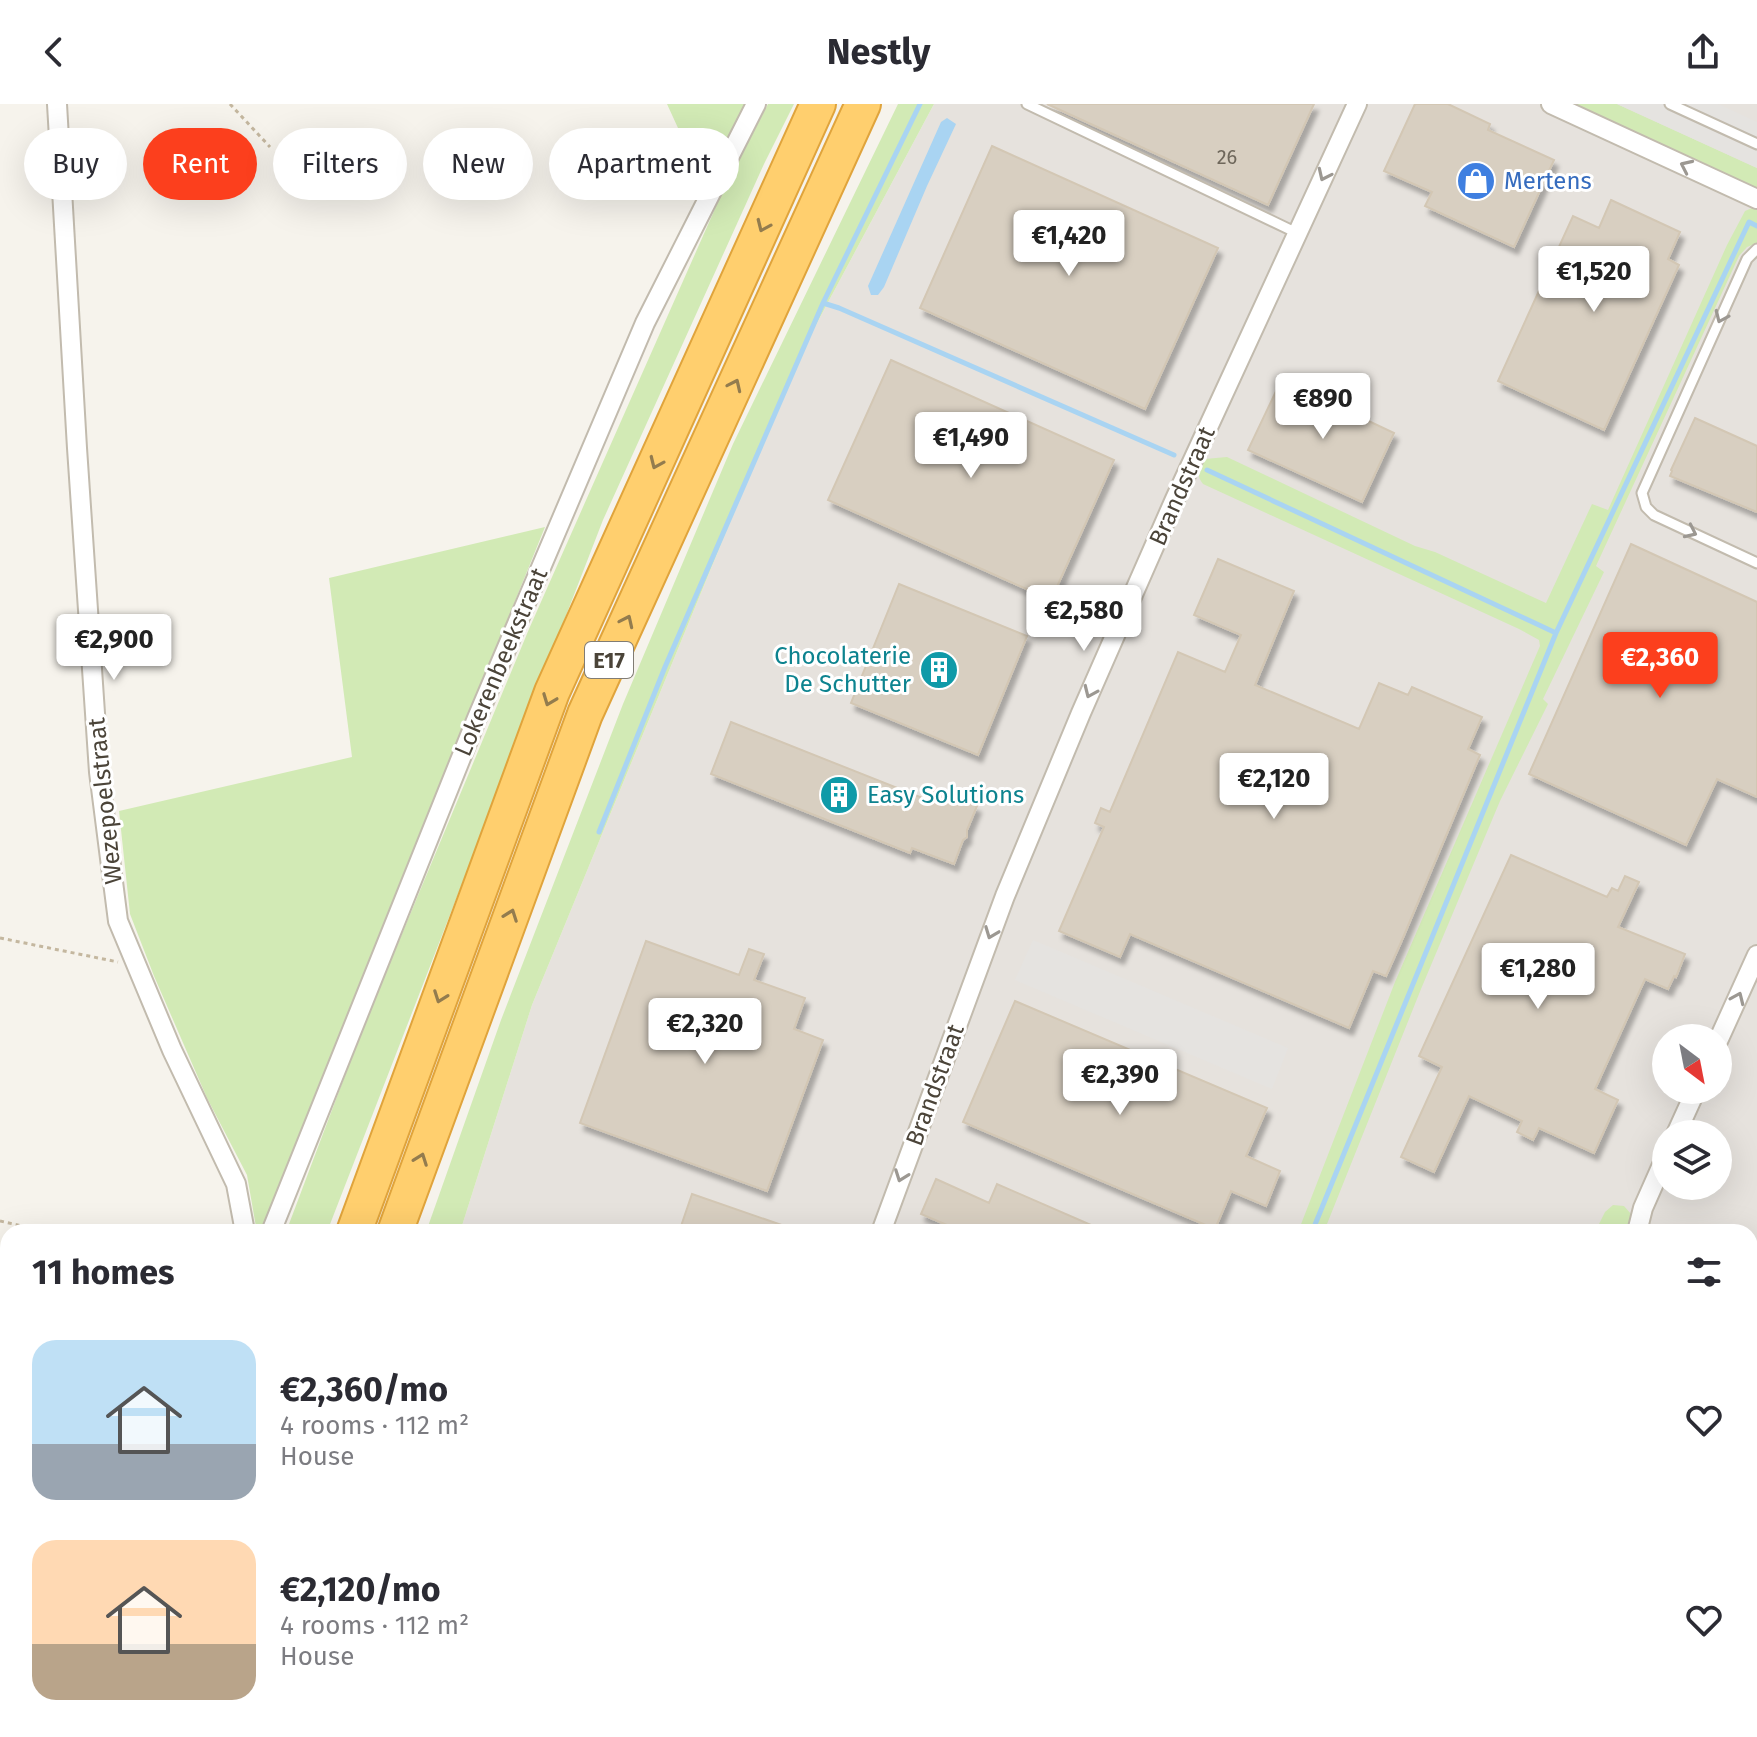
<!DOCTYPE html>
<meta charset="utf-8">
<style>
body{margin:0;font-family:"Fira Sans",sans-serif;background:#f7f7f7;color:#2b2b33;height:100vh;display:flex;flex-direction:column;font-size:30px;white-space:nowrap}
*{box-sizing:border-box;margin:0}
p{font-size:26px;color:#7c7c81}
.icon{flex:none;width:44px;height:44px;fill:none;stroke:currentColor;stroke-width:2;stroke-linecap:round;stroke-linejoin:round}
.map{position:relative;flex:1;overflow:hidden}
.drawer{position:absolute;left:0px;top:1120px;width:1758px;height:514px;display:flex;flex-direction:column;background:#fff;border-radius:24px 24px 0 0;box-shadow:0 8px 32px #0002}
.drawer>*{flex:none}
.hud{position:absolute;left:24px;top:24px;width:800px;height:72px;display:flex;gap:16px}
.needle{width:52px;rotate:148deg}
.buttons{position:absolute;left:1652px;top:920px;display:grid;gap:16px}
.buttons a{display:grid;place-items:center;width:80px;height:80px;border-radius:50%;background:#fff;box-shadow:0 8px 32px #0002;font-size:40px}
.price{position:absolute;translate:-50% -68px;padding:0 18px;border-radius:8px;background:#fff;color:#222;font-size:26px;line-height:52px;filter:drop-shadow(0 2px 4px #0008)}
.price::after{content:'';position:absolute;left:50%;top:48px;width:24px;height:18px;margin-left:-12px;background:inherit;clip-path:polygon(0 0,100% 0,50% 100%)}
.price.active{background:#fc3f1d;color:#fff}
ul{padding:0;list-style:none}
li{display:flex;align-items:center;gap:24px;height:200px;padding:0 32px}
li span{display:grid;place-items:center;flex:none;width:224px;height:160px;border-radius:24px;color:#555}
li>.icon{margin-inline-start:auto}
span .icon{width:96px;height:96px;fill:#fffc;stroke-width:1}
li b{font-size:34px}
h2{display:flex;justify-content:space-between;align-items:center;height:96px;padding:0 32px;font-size:34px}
.pill{padding:0 28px;border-radius:36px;background:#fff;box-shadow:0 8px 32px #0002;font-size:28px;line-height:72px}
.pill.active{background:#fc3f1d;color:#fff}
header{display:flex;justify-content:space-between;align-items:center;height:104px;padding:0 32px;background:#fff;font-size:36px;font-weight:700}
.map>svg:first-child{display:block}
.industrial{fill:#e6e2dd;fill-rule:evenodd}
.green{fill:#d2eab5}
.parking{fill:#e5e3e0}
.water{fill:#a9d4f2}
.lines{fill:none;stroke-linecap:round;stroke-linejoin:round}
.stream{stroke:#a9d4f2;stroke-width:5}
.building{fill:#d8cfc1;stroke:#d3c7b4;stroke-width:2;filter:url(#shadow)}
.service-casing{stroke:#c2bbae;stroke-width:13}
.minor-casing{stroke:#c2bbae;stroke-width:22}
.tertiary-casing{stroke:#c2bbae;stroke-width:28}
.motorway-casing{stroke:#e0a43c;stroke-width:38}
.path{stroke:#c4b79f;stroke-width:3;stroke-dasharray:4 4;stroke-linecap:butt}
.service{stroke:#fff;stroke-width:9}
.minor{stroke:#fff;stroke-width:18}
.tertiary{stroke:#fff;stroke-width:24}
.motorway{stroke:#ffcf6e;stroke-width:34}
.oneway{stroke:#9c9892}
.oneway2{stroke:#937c4e}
.labels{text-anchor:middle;stroke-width:6;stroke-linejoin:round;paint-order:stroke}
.number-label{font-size:20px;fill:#6e675b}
.shield{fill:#fff;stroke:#817c74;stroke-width:2}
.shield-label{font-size:22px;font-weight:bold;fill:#4b4439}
.shop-label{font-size:24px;fill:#366cbe;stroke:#fff;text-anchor:start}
.street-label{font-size:24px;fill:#4b4439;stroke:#fff}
.culture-label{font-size:24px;fill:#0d838f;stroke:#fff;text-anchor:end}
</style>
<header><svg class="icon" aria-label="back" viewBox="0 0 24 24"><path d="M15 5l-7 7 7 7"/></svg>Nestly<svg class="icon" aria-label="share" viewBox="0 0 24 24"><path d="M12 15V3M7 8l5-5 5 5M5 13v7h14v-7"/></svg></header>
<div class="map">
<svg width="1757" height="1633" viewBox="0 0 1757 1633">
<defs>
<filter id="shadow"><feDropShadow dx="4" dy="7" stdDeviation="2" flood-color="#0004"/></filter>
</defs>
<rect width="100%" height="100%" fill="#f6f3ec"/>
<path class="industrial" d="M 934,0 L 1757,0 L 1757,1633 L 297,1633 L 300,1626 L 1750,1626 L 1750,1128 L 460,1128 L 532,901 L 794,262 ZM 1666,934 L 1718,934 L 1718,986 L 1666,986 ZM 1666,1030 L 1718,1030 L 1718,1082 L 1666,1082 Z"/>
<path class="green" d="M 667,0 L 747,0 L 707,78 L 689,48 Z
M 768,0 L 794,0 L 764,60 L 603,416 L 327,1128 L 286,1128 L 364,921 L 529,525 L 722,89 Z
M 898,0 L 934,0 L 794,262 L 532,901 L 460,1128 L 426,1128 L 501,916 L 623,600 L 733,340 Z
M 1576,0 L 1617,0 L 1757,64 L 1757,86 L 1578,4 Z
M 1752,104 L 1757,106 L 1757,139 L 1747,143 L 1739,152 L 1596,462 L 1604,468 L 1543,595 L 1548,600 L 1500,697 L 1421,885 L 1327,1120 L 1328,1128 L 1298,1128 L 1395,878 L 1540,542 L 1539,536 L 1519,525 L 1203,380 C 1195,370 1200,365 1205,355 L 1227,353 L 1415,442 L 1435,448 L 1546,499 L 1592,400 L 1608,406 L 1727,141 L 1745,107 Z
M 545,423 L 367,863 L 268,1122 L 263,1127 L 256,1123 L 247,1071 L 207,994 L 154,872 L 130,810 L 119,707 L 352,653 L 329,474 Z
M 1613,1101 L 1624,1102 L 1631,1110 L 1626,1128 L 1595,1128 L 1605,1108 Z
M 45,1626 L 169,1626 L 167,1633 L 41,1633 Z"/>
<path class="parking" d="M 1617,0 L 1718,0 L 1757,18 L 1757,64 Z
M 1033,836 L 1288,944 L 1272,985 L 1015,876 Z"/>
<path class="water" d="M 947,14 L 956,20 L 927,82 L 884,183 L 878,191 L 871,191 L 868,182 L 941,18 Z"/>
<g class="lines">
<path class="stream" d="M 920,0 L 823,199 L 839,204 L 1174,351
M 1207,366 L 1556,529
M 599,728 L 665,563 L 823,199
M 1312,1128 L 1556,529 L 1749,118 L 1757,122"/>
</g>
<path class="building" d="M 1047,0 L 1314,0 L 1268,101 Z
M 1415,0 L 1448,0 L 1490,20 L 1488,26 L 1554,56 L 1514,143 L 1425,102 L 1432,88 L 1384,67 Z
M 992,42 L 1218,144 L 1145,305 L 920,204 Z
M 1611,96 L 1680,128 L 1668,155 L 1679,161 L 1604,326 L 1498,277 L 1573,112 L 1599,124 Z
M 891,256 L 1114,356 L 1051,496 L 828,396 Z
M 1332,272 L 1351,280 L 1341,304 L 1394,329 L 1362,398 L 1248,346 L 1277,285 L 1317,304 Z
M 1695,314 L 1757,342 L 1757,408 L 1670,372 L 1672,367 L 1671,366 Z
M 1631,440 L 1757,498 L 1757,693 L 1717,675 L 1686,741 L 1529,670 Z
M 1218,455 L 1294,487 L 1255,581 L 1359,625 L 1379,579 L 1408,591 L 1412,583 L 1482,613 L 1468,645 L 1480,651 L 1402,836 L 1386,872 L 1373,867 L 1349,924 L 1130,830 L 1120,853 L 1059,827 L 1104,723 L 1095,719 L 1101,704 L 1110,708 L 1178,548 L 1225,568 L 1241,531 L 1194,511 Z
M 899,480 L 1027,532 L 978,651 L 851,599 Z
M 731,618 L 930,697 L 935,685 L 977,702 L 967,726 L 967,733 L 963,736 L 954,760 L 912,744 L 910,749 L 711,670 Z
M 1511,751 L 1607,793 L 1612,784 L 1618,787 L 1625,772 L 1639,778 L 1618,823 L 1685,850 L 1676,873 L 1674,872 L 1668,885 L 1645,875 L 1595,985 L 1618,996 L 1594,1049 L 1539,1024 L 1533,1036 L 1517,1028 L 1522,1017 L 1469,992 L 1434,1068 L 1401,1053 L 1442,963 L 1419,952 Z
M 646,837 L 739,871 L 749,845 L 764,850 L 754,876 L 805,894 L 794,925 L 823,936 L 767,1087 L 580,1019 Z
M 1015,897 L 1267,1004 L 1246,1052 L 1280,1067 L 1266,1102 L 1231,1087 L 1215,1125 L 963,1018 Z
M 936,1075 L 989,1099 L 997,1080 L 1107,1128 L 944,1128 L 947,1121 L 921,1110 Z
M 692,1090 L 796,1126 L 796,1128 L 679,1128 Z"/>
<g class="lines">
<defs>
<path id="service" d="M 1027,0 L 1297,129
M 1670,0 L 1757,40
M 1757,145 L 1747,155 L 1642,389 L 1646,403 L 1654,411 L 1757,459"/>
<path id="minor" d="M 57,0 L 77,344 L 99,668 L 118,817 L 172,946 L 236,1080 L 245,1128
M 1551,0 L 1757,95
M 1718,937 L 1757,851
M 1676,1030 L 1696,986
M 271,1128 L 477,614 L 645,219 L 756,0
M 881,1128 L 1005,792 L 1081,609 L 1175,395 L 1357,0
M 1637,1128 L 1643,1104 L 1666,1052
M 16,1633 L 19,1626"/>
<path id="tertiary" d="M 720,1633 L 722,1626"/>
<path id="motorway" d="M 354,1128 L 552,588 L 818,0
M 395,1128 L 585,610 L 863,0
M 192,1633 L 194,1626
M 236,1633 L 238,1626"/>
</defs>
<use href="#service" class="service-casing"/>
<use href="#minor" class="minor-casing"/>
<use href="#tertiary" class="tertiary-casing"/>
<use href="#motorway" class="motorway-casing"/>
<path class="path" d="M 230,0 L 270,43
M 0,834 L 118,858
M 0,1117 L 49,1128
M 0,1374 L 8,1376"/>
<use href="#service" class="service"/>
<use href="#minor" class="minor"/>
<use href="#tertiary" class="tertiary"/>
<use href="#motorway" class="motorway"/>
</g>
<defs><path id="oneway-chevron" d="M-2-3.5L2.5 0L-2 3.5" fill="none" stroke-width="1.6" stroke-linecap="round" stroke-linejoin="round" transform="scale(2)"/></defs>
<g class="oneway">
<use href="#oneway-chevron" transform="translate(1686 62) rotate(-155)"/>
<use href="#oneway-chevron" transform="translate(1324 71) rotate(115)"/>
<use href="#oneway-chevron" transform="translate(1721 213) rotate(114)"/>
<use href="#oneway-chevron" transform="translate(1691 428) rotate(25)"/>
<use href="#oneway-chevron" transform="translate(1090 588) rotate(114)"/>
<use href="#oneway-chevron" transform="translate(991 829) rotate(111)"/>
<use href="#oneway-chevron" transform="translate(1738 894) rotate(-66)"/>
<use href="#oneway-chevron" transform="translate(901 1072) rotate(110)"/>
</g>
<g class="oneway2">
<use href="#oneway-chevron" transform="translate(763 122) rotate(114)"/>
<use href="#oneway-chevron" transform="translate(735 281) rotate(-65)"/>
<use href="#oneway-chevron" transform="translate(656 359) rotate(114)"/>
<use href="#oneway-chevron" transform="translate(627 517) rotate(-65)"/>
<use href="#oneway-chevron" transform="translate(549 596) rotate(111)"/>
<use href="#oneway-chevron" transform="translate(511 811) rotate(-70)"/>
<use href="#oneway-chevron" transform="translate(440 893) rotate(110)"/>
<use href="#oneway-chevron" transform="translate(421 1055) rotate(-70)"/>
</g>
<defs>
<symbol id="shop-disc" viewBox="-11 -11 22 22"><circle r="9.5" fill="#3f7fe0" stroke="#fff"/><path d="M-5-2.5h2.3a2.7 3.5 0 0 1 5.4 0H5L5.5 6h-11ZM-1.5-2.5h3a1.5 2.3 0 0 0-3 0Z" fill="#fff"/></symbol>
<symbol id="building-disc" viewBox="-11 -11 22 22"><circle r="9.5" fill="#0f9aa8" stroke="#fff"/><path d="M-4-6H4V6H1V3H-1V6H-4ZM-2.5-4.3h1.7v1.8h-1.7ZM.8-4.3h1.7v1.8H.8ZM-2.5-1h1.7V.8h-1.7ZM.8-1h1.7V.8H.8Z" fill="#fff"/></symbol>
</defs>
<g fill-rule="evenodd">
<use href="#shop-disc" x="1454" y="55" width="44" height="44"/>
<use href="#building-disc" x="917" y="544" width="44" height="44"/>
<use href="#building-disc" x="817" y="669" width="44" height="44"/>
</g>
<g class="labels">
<g class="number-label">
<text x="1227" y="60">26</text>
</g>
<rect class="shield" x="585" y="538" width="48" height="36" rx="6"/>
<g class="shield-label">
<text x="609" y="564">E17</text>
</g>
<g class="shop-label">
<text x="1504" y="85">Mertens</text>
</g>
<g class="street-label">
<text transform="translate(1182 382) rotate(-66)" y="8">Brandstraat</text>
<text transform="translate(501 558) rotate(-67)" y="8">Lokerenbeekstraat</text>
<text transform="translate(105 697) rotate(-96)" y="8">Wezepoelstraat</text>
<text transform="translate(935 981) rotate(-70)" y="8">Brandstraat</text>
</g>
<g class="culture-label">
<text x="911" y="560">Chocolaterie<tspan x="911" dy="28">De Schutter</tspan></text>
<text x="867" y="699" text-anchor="start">Easy Solutions</text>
</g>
</g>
</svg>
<div class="buttons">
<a><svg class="needle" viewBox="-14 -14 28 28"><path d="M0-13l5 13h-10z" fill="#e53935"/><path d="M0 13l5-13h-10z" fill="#7c7c81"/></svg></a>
<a><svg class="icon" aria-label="layers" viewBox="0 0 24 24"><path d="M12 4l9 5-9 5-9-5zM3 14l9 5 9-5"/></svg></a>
</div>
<b class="price" style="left:1069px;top:174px">€1,420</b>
<b class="price" style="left:1594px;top:210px">€1,520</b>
<b class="price" style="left:1323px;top:337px">€890</b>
<b class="price" style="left:971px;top:376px">€1,490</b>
<b class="price" style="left:1084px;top:549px">€2,580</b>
<b class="price" style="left:114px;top:578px">€2,900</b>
<b class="price active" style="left:1660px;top:596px">€2,360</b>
<b class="price" style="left:1274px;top:717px">€2,120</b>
<b class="price" style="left:1538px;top:907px">€1,280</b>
<b class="price" style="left:705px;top:962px">€2,320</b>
<b class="price" style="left:1120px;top:1013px">€2,390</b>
<div class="hud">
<a class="pill">Buy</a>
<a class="pill active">Rent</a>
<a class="pill">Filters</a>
<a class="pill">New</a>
<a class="pill">Apartment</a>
</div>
<section class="drawer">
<h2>11 homes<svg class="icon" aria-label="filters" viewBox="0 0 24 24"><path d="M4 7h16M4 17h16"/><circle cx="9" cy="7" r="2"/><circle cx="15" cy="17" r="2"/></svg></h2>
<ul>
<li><span style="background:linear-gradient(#bfe0f5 65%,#9aa5b1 0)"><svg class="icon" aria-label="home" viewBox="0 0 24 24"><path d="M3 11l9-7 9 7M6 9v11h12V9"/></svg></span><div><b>€2,360/mo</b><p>4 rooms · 112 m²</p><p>House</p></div><svg class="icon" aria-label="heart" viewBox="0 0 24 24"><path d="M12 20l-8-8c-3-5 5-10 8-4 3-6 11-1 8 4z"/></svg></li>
<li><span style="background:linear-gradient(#ffd9b3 65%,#b9a48a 0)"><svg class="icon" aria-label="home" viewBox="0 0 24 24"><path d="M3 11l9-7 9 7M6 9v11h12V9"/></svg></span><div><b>€2,120/mo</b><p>4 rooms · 112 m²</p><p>House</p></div><svg class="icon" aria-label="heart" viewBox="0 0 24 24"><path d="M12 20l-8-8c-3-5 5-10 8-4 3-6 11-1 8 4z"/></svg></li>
</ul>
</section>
</div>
